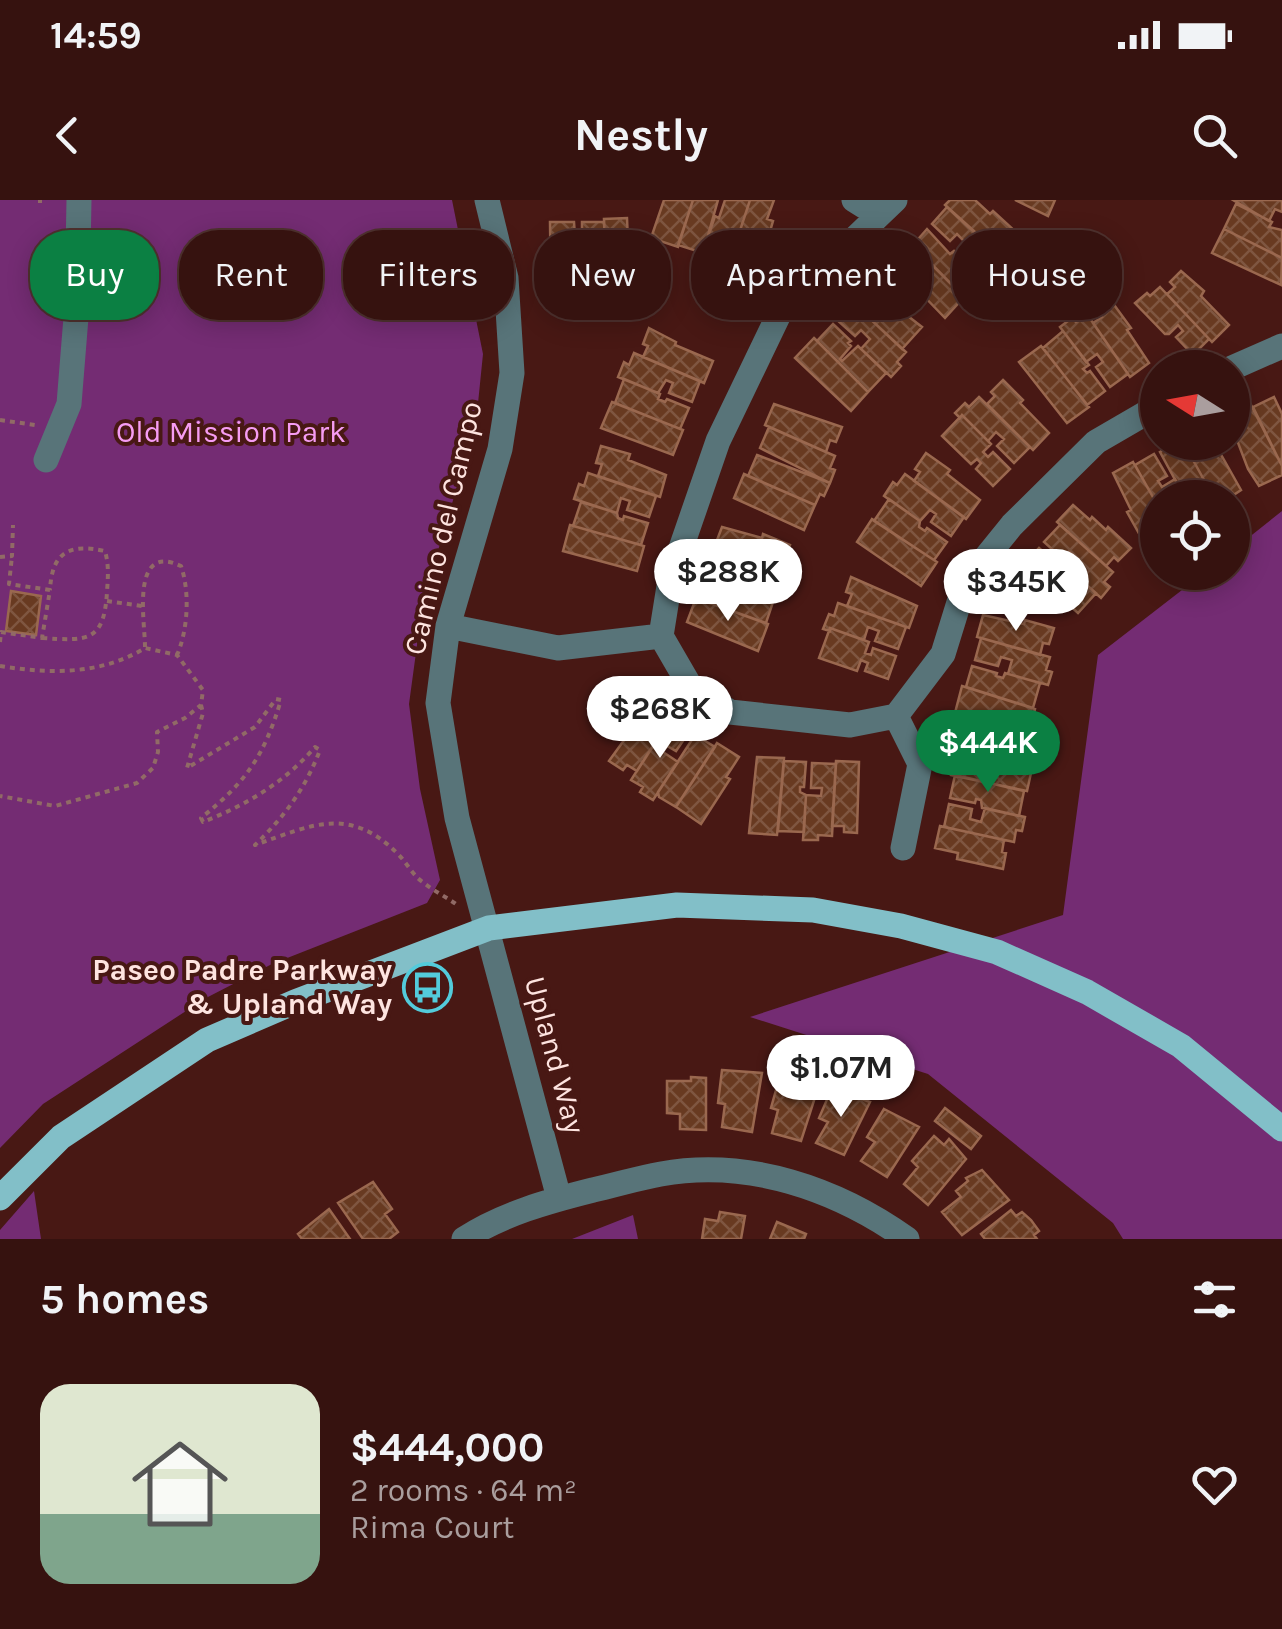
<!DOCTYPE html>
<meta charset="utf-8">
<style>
body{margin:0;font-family:Karla,sans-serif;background:#3d1b18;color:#f1f3f6;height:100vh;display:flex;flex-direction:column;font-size:38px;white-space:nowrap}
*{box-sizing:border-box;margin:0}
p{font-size:32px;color:#aa9e9e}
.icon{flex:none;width:55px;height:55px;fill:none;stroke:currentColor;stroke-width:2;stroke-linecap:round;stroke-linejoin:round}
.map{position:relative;height:1039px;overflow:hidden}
.sheet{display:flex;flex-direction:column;background:#36120f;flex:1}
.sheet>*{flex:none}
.banner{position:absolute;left:30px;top:30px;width:1222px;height:90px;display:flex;gap:20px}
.needle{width:65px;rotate:281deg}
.fabs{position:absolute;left:1140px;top:150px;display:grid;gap:20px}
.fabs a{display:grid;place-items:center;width:110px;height:110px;border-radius:50%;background:#36120f;box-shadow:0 5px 25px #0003,0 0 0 2px #50322f;font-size:50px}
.price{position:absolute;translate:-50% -85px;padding:0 22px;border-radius:35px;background:#fff;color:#222;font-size:32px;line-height:65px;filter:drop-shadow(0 2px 5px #0008)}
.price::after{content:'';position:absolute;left:50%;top:60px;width:30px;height:22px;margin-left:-15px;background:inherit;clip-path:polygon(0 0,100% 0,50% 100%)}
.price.selected{background:#0b8043;color:#fff}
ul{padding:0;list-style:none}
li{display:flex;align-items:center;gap:30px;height:250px;padding:0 40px}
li+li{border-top:2px solid #50322f}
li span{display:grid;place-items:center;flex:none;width:280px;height:200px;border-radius:30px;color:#555}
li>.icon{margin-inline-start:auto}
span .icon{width:120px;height:120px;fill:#fffc;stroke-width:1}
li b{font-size:42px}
h2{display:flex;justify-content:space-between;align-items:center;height:120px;padding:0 40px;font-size:42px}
.tag{padding:0 35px;border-radius:40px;background:#36120f;box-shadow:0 5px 25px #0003,0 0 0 2px #50322f;font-size:35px;line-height:90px}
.tag.selected{background:#0b8043;color:#fff}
.status{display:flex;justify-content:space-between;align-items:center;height:70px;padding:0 50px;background:#36120f;direction:ltr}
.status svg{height:28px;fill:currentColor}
header{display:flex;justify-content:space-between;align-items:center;height:130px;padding:0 40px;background:#36120f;font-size:45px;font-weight:700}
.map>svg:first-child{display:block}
.green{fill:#742c73}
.building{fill:url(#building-cross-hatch);stroke:#9a684f;stroke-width:2.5}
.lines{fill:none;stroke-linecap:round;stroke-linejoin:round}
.path{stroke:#916a66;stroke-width:4;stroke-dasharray:5 5;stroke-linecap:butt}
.minor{stroke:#587479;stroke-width:25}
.major{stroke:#82bfc8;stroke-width:25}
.labels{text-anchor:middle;stroke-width:8;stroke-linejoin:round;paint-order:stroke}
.park-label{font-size:30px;fill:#f69cf3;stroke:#481814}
.street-label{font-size:30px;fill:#fee4e0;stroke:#481814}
.poi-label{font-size:30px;font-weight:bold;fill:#fee4e0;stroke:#481814;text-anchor:end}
</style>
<div class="status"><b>14:59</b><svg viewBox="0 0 49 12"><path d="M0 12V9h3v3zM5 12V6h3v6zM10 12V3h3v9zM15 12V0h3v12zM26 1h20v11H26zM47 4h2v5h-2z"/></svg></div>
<header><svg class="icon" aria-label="back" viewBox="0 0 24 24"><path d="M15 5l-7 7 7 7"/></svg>Nestly<svg class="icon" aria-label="search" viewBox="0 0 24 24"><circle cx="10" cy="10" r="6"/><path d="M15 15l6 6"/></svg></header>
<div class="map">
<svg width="1282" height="1039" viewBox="0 0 1282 1039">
<defs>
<pattern id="building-cross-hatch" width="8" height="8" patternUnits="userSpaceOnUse" patternTransform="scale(2.5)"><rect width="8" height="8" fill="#683a21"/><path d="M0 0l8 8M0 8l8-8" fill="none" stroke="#7f5641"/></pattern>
</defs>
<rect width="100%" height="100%" fill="#481814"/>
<path class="green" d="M 0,0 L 452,0 L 483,154 L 476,223 L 423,401 L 409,504 L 420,589 L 440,680 L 427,703 L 272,764 L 206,798 L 43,904 L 0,948 Z
M 1282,311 L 1282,1039 L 1123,1039 L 1113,1023 L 928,874 L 750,817 L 1063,715 L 1098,455 L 1204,373 L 1232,372 L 1233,350 Z
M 34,991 L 41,1039 L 0,1039 L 0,1030 Z
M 633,1015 L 638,1039 L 572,1039 Z"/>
<path class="building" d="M 664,0 L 693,0 L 678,47 L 651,38 Z
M 693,0 L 718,0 L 703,53 L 678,45 Z
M 725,0 L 750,0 L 730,61 L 718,57 L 716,63 L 701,58 L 715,16 L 719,18 Z
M 750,0 L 774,0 L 767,19 L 773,21 L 760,66 L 742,61 L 744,55 L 733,52 Z
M 950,0 L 975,0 L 990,14 L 993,11 L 1017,33 L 1005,46 L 1000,42 L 994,49 L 945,5 Z
M 1015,0 L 1055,0 L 1048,16 Z
M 1233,0 L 1282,0 L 1282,12 L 1275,9 L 1269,21 Z
M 1236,4 L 1272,22 L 1269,27 L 1282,30 L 1282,58 L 1224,29 Z
M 947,7 L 1000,56 L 991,66 L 996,70 L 986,80 L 956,53 L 966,43 L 957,34 L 950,41 L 932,24 Z
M 627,18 L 628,42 L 631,42 L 631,61 L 635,61 L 635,88 L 618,88 L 618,83 L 607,84 L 604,19 Z
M 550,22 L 574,22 L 579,96 L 551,96 Z
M 582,22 L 604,22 L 607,94 L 593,94 L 594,101 L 579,101 L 578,60 L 592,60 L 592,47 L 582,47 Z
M 927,29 L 950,54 L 954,51 L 982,77 L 964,97 L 913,45 Z
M 1224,29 L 1282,58 L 1281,85 L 1212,53 Z
M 909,42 L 964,97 L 945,118 L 891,62 Z
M 1181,71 L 1204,91 L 1201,96 L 1229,125 L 1212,142 L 1167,94 L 1175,87 L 1170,82 Z
M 866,84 L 897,113 L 900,110 L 922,127 L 902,149 L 850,100 Z
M 1160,87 L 1209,139 L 1193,155 L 1176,137 L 1183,131 L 1178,125 L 1169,134 L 1165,134 L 1135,103 L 1147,93 L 1150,96 Z
M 1112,102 L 1131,128 L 1127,130 L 1149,163 L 1130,177 L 1093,123 L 1102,117 L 1099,112 Z
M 853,103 L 906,152 L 897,162 L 901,166 L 891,177 L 861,149 L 870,139 L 861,130 L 855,136 L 837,120 Z
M 1087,114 L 1128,174 L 1110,187 L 1096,167 L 1103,162 L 1097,154 L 1086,162 L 1060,127 L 1072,118 L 1076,122 Z
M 833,124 L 851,141 L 848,143 L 851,146 L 840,159 L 842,161 L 858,146 L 886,173 L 868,192 L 817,141 Z
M 649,128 L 676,142 L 675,145 L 713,161 L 704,183 L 643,157 L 648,146 L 643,144 Z
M 1063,131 L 1089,165 L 1083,169 L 1087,173 L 1090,171 L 1105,191 L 1087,205 L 1043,148 Z
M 814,138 L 868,192 L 851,211 L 795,158 Z
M 1041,146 L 1089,207 L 1067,223 L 1019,162 Z
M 634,153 L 700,181 L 692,202 L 669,193 L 673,183 L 666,180 L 658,193 L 618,177 L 624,162 L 629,165 Z
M 624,179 L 660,194 L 658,199 L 665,202 L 667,199 L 689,208 L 680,229 L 615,203 Z
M 1003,180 L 1023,200 L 1020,203 L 1049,233 L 1033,250 L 987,204 L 995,196 L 991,192 Z
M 979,197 L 1030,247 L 1014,263 L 997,246 L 1004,239 L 996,232 L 988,241 L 962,215 L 960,218 L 955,213 L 965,203 L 969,207 Z
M 1274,197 L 1282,214 L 1282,266 L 1253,207 Z
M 612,202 L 683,230 L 673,255 L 601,228 Z
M 1250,203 L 1282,266 L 1282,275 L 1259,286 L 1248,269 L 1232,227 L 1232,212 Z
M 774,204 L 842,227 L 836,242 L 830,240 L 826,252 L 765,225 Z
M 962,215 L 991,244 L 983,252 L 988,257 L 993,252 L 1010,269 L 993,286 L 976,269 L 981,263 L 977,259 L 971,264 L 942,236 Z
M 769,227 L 835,256 L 830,268 L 835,270 L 830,283 L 760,248 Z
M 1171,242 L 1183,242 L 1214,298 L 1185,298 L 1160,252 L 1172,245 Z
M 1183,242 L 1215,244 L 1241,290 L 1229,298 L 1214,298 Z
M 601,246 L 630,254 L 628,260 L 666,275 L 660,297 L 598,276 L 602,264 L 596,263 Z
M 926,253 L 950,270 L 947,274 L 980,300 L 966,319 L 914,281 L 920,272 L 915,269 Z
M 1154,254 L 1167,276 L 1158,281 L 1162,287 L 1175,279 L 1185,298 L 1158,298 L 1158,306 L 1135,265 Z
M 757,255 L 830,283 L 824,296 L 820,294 L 815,305 L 748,276 Z
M 1133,262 L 1158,306 L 1158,328 L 1141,337 L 1127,312 L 1131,310 L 1113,273 Z
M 588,273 L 656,296 L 649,317 L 627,310 L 630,301 L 621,298 L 617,313 L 574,299 L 579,284 L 584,286 Z
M 744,274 L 815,305 L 804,330 L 734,298 Z
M 905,274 L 964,317 L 951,336 L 931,322 L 936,314 L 930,310 L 920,321 L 884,296 L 893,282 L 897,285 Z
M 889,299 L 920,321 L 919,327 L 925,331 L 927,328 L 947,342 L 934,360 L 874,321 Z
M 581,302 L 617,313 L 618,318 L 623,320 L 624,316 L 648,323 L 641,345 L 573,326 Z
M 1073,305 L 1090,320 L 1092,317 L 1106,330 L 1108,327 L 1131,348 L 1118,361 L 1114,357 L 1106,366 L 1057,322 Z
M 872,319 L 937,362 L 921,386 L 857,342 Z
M 570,325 L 644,346 L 637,371 L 563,351 Z
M 1060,325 L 1113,372 L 1104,382 L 1110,387 L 1101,398 L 1069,369 L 1078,359 L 1070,352 L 1063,359 L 1044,342 Z
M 722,327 L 762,338 L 763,334 L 790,345 L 785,360 L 779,358 L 775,370 L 714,348 Z
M 1039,348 L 1058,365 L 1054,370 L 1058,374 L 1065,366 L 1096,393 L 1078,413 L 1049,387 L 1053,382 L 1047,377 L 1042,382 L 1023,365 Z
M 718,349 L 784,374 L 780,386 L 785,388 L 780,401 L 739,386 L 744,372 L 736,369 L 732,379 L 710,371 Z
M 707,377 L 774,399 L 766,423 L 699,399 Z
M 851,377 L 917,406 L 909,428 L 847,406 L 852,394 L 846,392 Z
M 11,391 L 41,396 L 36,435 L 6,431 Z
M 696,398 L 768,424 L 758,451 L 687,422 Z
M 838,403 L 906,427 L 898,449 L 875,441 L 879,431 L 868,427 L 864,440 L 830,428 L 830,431 L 823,429 L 829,414 L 834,416 Z
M 983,415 L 1024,424 L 1025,420 L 1054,428 L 1049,444 L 1043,443 L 1040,455 L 977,437 Z
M 830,428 L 869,442 L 865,453 L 871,455 L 873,448 L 896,456 L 888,479 L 865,471 L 868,463 L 861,460 L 857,471 L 819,458 Z
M 981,438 L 1050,457 L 1046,470 L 1052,472 L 1048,485 L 1008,474 L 1012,460 L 1001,457 L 998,466 L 975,460 Z
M 972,466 L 997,473 L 996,476 L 1003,478 L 1005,473 L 1040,483 L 1033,508 L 966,487 Z
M 962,486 L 1035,509 L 1029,534 L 955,513 Z
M 651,503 L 672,517 L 637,571 L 627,565 L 623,570 L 609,561 Z
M 670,519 L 689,532 L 676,551 L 667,546 L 663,552 L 678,562 L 653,600 L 640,592 L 643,587 L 631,580 Z
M 695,535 L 715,547 L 676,607 L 659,597 L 658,592 Z
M 717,543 L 739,557 L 726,577 L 730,579 L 701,624 L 676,607 Z
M 957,548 L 1033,564 L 1027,591 L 951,575 Z
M 757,557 L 784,558 L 777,635 L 749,633 Z
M 784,561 L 806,562 L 804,587 L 800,587 L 800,592 L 806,595 L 804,632 L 778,631 Z
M 836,561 L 859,562 L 857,633 L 844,632 L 844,626 L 832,626 Z
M 812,563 L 836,564 L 832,636 L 818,635 L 818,640 L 803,640 L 806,595 L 821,596 L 822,588 L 811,588 Z
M 955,575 L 1024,591 L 1019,616 L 982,608 L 981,600 L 976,599 L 975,603 L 950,598 Z
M 949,604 L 972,609 L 970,619 L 981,622 L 985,608 L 1025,617 L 1022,631 L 1016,630 L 1014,642 L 944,627 Z
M 940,626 L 1004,640 L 1002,652 L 1006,653 L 1003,669 L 957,659 L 958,653 L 935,648 Z
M 722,870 L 762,873 L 752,932 L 722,927 L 725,904 L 718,903 Z
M 780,876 L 819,885 L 801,941 L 772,933 L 778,910 L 771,908 Z
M 691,877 L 706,878 L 706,930 L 680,929 L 680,914 L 667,913 L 667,881 L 691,881 Z
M 832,888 L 870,902 L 844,955 L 816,943 L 828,922 L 819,918 Z
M 945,908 L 981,936 L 971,949 L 935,921 Z
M 884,909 L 919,927 L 887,977 L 861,961 L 875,942 L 867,937 Z
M 934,936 L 944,945 L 949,939 L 966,959 L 928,1005 L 904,984 L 918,967 L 912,961 Z
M 982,970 L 1009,1000 L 962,1035 L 942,1012 L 961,997 L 956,991 L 968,981 L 966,978 Z
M 373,982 L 392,1009 L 385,1014 L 398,1032 L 389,1039 L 363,1039 L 338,1003 Z
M 329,1009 L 350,1039 L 302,1039 L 298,1034 Z
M 1011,1010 L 1016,1016 L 1022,1012 L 1031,1020 L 1039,1031 L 1034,1035 L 1037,1039 L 985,1039 L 981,1034 Z
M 720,1012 L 745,1016 L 741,1039 L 702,1039 L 705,1019 L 718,1021 Z
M 777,1022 L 806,1034 L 804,1039 L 770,1039 Z"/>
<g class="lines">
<path class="path" d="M 40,3 L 40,0
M 0,220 L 35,225
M 0,357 L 12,356 L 13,325
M 107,401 L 142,406
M 42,438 C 88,441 104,442 107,392 C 108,377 109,365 105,351 C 68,343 52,353 50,390
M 0,442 L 1,432 L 42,438 L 50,390 L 9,384 L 12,356
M 145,447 C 145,421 130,342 181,366 C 190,392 188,430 177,455
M 0,466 C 50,474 101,475 145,448 L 177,455 L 203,490 L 201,505 L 185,518 L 157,532 L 158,552 L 153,568 L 137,583 L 55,606 L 0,596
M 201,505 L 203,513 L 187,568 L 255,527 L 276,499 L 281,500 C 264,556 247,581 201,618 L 203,622 C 246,605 284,583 315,547 L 320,550 C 305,589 285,616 255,645 C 312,625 349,605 398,654 C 407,663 413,676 424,683 C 434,691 446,697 456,704"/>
<path class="minor" d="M 487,0 L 506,78 L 512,173 L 500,249 L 448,426 L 438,503 L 457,618 L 559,998
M 854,0 L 878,15
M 895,0 L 782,108 L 718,241 L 670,380 L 661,436 L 690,486 L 730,512 L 850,525 L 896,516 L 943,454 L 965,383 L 1012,325 L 1096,242 L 1158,206
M 1232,168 L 1282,146
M 46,260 L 69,204 L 77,105 L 79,0
M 448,426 L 558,448 L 661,436
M 896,516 L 920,564 L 903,648
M 464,1039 C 502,1014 549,1001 593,990 C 616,985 638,978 661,974 C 748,958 837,989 907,1039"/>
<path class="major" d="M 0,998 L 61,937 L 207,840 L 295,802 L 489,728 L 677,705 L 813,710 L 901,726 L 997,752 L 1087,792 L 1181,846 L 1282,929"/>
</g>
<defs>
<symbol id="bus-ring" viewBox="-11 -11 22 22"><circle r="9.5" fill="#481814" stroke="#53cbdb" stroke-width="1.5"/><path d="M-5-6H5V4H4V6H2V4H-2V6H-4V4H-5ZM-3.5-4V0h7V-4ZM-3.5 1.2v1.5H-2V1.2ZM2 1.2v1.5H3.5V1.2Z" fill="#53cbdb"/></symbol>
</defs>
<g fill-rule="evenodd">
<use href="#bus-ring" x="400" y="760" width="55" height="55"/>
</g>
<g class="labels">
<g class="park-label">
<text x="231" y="242">Old Mission Park</text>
</g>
<g class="street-label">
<text transform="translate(443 328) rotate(-77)" y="10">Camino del Campo</text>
<text transform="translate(555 855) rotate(75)" y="10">Upland Way</text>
</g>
<g class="poi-label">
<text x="392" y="780">Paseo Padre Parkway<tspan x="392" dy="34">&amp; Upland Way</tspan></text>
</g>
</g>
</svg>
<div class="fabs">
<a><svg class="needle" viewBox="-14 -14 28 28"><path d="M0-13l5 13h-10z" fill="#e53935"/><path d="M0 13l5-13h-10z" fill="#aa9e9e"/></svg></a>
<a><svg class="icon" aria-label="locate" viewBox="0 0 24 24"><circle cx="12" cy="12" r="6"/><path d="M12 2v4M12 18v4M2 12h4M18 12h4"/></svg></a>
</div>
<b class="price" style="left:728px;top:424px">$288K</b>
<b class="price" style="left:1016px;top:434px">$345K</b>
<b class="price" style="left:660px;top:561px">$268K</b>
<b class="price selected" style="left:988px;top:595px">$444K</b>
<b class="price" style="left:841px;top:920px">$1.07M</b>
<div class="banner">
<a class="tag selected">Buy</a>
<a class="tag">Rent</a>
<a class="tag">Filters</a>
<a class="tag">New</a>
<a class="tag">Apartment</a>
<a class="tag">House</a>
</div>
</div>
<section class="sheet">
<h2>5 homes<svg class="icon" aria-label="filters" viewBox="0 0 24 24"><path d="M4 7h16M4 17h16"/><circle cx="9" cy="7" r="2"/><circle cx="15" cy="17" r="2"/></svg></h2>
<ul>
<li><span style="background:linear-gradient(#dfe7d0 65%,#7fa58c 0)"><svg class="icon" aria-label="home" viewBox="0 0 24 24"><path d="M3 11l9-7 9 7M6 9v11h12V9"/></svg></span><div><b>$444,000</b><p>2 rooms · 64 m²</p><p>Rima Court</p></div><svg class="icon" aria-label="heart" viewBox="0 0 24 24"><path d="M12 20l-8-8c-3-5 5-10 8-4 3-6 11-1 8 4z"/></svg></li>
</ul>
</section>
